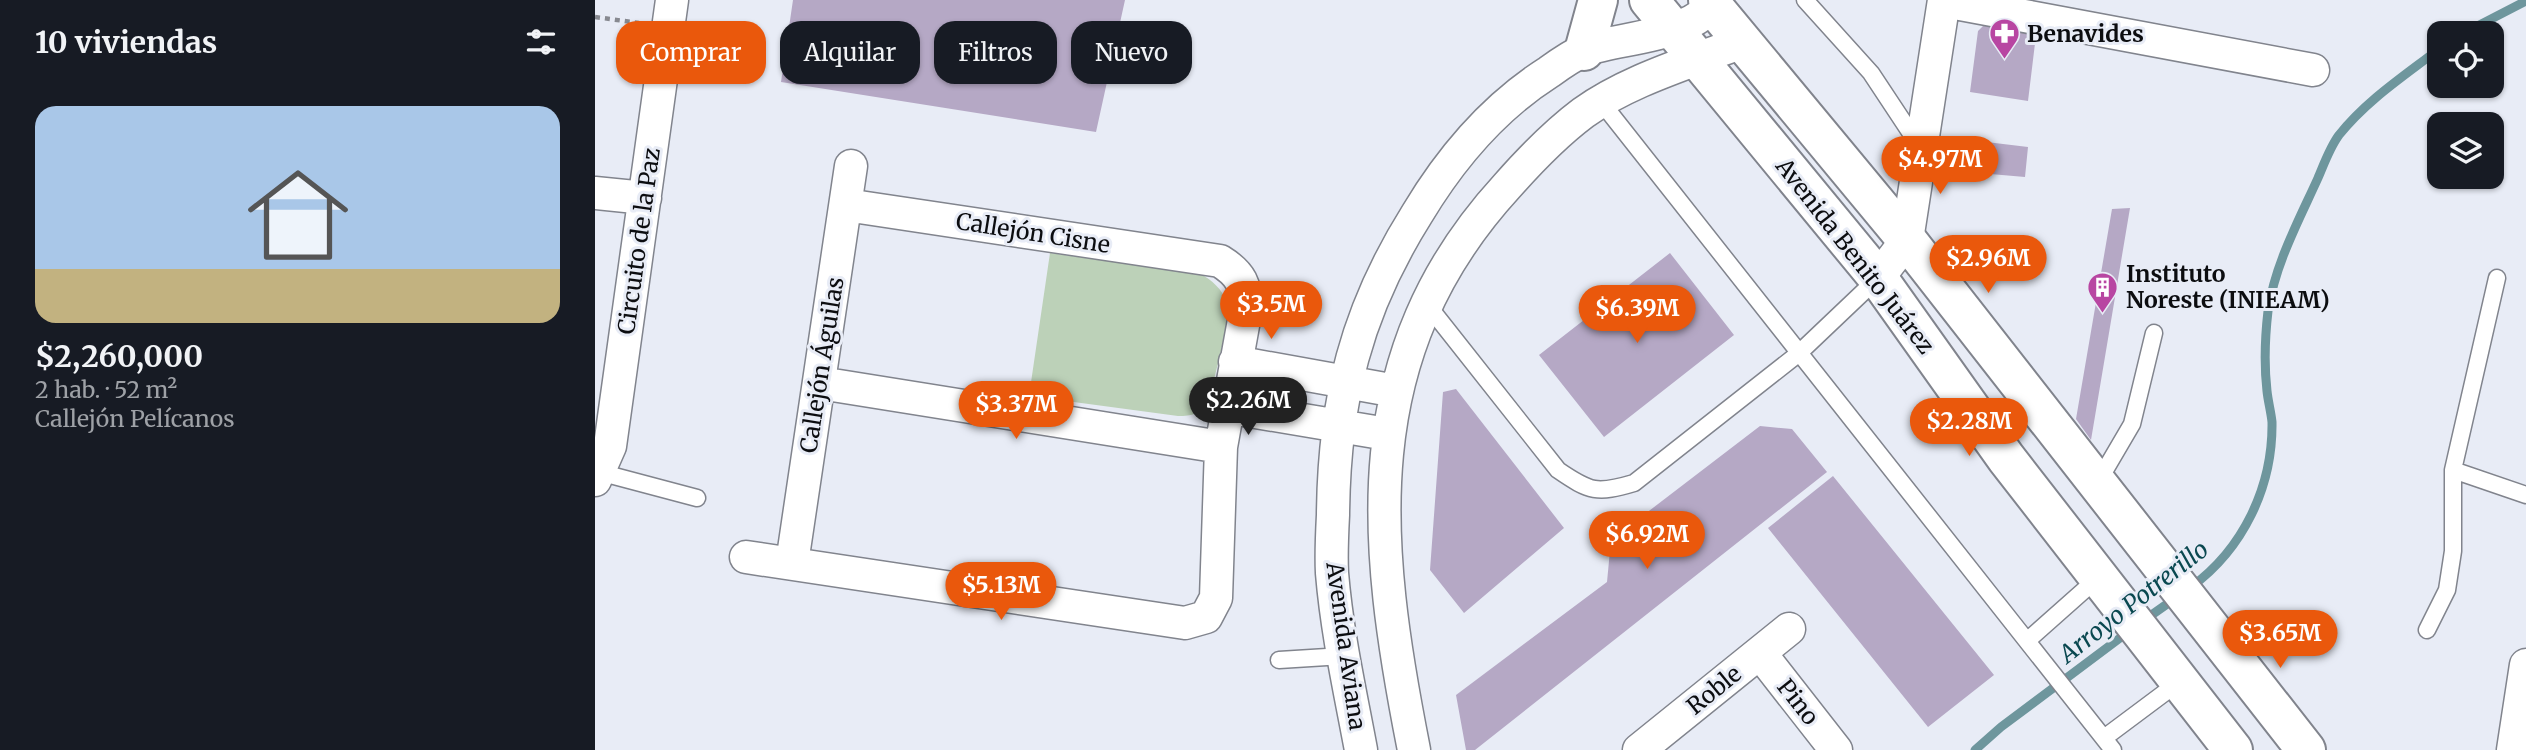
<!DOCTYPE html>
<html lang="es">
<meta charset="utf-8">
<style>
body{margin:0;font-family:Merriweather,serif;background:#242831;color:#f1f3f6;height:100vh;display:flex;flex-direction:column;font-size:26px;white-space:nowrap}
*{box-sizing:border-box;margin:0}
p{font-size:23px;color:#9ea1a6}
.icon{flex:none;width:38px;height:38px;fill:none;stroke:currentColor;stroke-width:2;stroke-linecap:round;stroke-linejoin:round}
.map{position:relative;flex:1;overflow:hidden}
.drawer{display:flex;flex-direction:column;background:#171b24;width:595px}
.drawer>*{flex:none}
.guide{position:absolute;left:21px;top:21px;width:665px;height:63px;display:flex;gap:14px}
.controls{position:absolute;left:1832px;top:21px;display:grid;gap:14px}
.controls a{display:grid;place-items:center;width:77px;height:77px;border-radius:14px;background:#171b24;box-shadow:0 2px 5px #0004;font-size:35px}
.price{position:absolute;translate:-50% -60px;padding:0 16px;border-radius:24px;background:#ea580c;color:#fff;font-size:23px;line-height:46px;filter:drop-shadow(0 2px 4px #0008)}
.price::after{content:'';position:absolute;left:50%;top:42px;width:21px;height:16px;margin-left:-10px;background:inherit;clip-path:polygon(0 0,100% 0,50% 100%)}
.price.current{background:#222;color:#fff}
ul{padding:0;list-style:none}
li{display:grid;align-content:center;gap:14px;height:371px;padding:0 35px}
li+li{border-top:2px solid #363941}
li span{display:grid;place-items:center;height:217px;border-radius:21px;color:#555}
li>.icon{margin-inline-start:auto}
span .icon{width:126px;height:126px;fill:#fffc;stroke-width:1}
li b{font-size:30px}
h2{display:flex;justify-content:space-between;align-items:center;height:84px;padding:0 35px;font-size:30px}
.tag{padding:0 24px;border-radius:21px;background:#171b24;box-shadow:0 2px 5px #0004;font-size:24px;line-height:63px}
.tag.current{background:#ea580c;color:#fff}
main{display:flex;flex:1;min-height:0}
.map>svg:first-child{display:block}
.green{fill:#bcd1b8}
.lines{fill:none;stroke-linecap:round;stroke-linejoin:round}
.stream{stroke:#6e969d;stroke-width:9}
.building{fill:#b5a8c5}
.lane-casing{stroke:#81848d;stroke-width:19}
.street-casing{stroke:#81848d;stroke-width:35}
.secondary-casing{stroke:#81848d;stroke-width:42}
.path{stroke:#878990;stroke-width:4.5;stroke-dasharray:5 5;stroke-linecap:butt}
.lane{stroke:#fff;stroke-width:16}
.street{stroke:#fff;stroke-width:32}
.secondary{stroke:#fff;stroke-width:38}
.labels{text-anchor:middle;stroke-width:6;stroke-linejoin:round;paint-order:stroke}
.poi-label{font-size:23px;font-weight:bold;fill:#0c0d10;stroke:#e8ecf6;text-anchor:start}
.street-label{font-size:23px;fill:#0c0d10;stroke:#e8ecf6}
.water-label{font-size:24px;font-style:italic;fill:#0a4850;stroke:#e8ecf6}
</style>
<main>
<section class="drawer">
<h2>10 viviendas<svg class="icon" aria-label="filters" viewBox="0 0 24 24"><path d="M4 7h16M4 17h16"/><circle cx="9" cy="7" r="2"/><circle cx="15" cy="17" r="2"/></svg></h2>
<ul>
<li><span style="background:linear-gradient(#a9c7e8 75%,#c2b280 0)"><svg class="icon" aria-label="home" viewBox="0 0 24 24"><path d="M3 11l9-7 9 7M6 9v11h12V9"/></svg></span><div><b>$2,260,000</b><p>2 hab. · 52 m²</p><p>Callejón Pelícanos</p></div></li>
</ul>
</section>
<div class="map">
<svg width="1931" height="750" viewBox="0 0 1931 750">
<rect width="100%" height="100%" fill="#e8ecf6"/>
<path class="green" d="M 455,253 L 606,274 C 616,280 628,289 631,302 C 635,329 619,374 614,402 C 606,414 597,416 583,416 L 434,396 Z"/>
<g class="lines">
<path class="stream" d="M 1869,33 L 1931,1
M 1596,587 C 1648,549 1678,487 1677,422 C 1676,412 1673,401 1672,391 C 1669,365 1670,337 1673,311 C 1680,264 1704,220 1723,178 C 1729,164 1735,147 1744,135 C 1772,100 1809,76 1844,49
M 1548,621 L 1582,597
M 1380,750 L 1406,727 L 1533,632"/>
</g>
<path class="building" d="M 198,0 L 530,0 L 501,132 L 186,82 Z
M 1393,21 L 1442,27 L 1433,101 L 1375,92 L 1383,31 Z
M 1375,140 L 1433,147 L 1430,177 L 1372,172 Z
M 1535,208 L 1496,440 L 1481,419 L 1517,209 Z
M 1075,253 L 1139,335 L 1009,437 L 944,355 Z
M 861,389 L 969,528 L 869,613 L 835,570 L 848,392 Z
M 1165,426 L 1197,429 L 1232,472 L 880,750 L 871,750 L 861,695 L 1012,582 L 1016,540 Z
M 1238,476 L 1399,675 L 1333,727 L 1173,528 Z"/>
<g class="lines">
<defs>
<path id="lane" d="M 1210,0 L 1276,73 L 1323,144
M 1007,103 L 1518,750
M 831,303 L 963,470 C 995,492 1002,494 1039,483 L 1203,354 L 1283,278
M 1858,470 L 1902,278
M 4,472 L 102,498
M 1503,482 L 1537,424 L 1559,333
M 1832,630 L 1852,590 L 1858,551 L 1858,470 L 1931,495
M 1433,640 L 1504,577
M 684,660 L 748,656
M 1509,738 L 1584,682"/>
<path id="street" d="M 1349,1 L 1718,70
M 0,193 L 50,198
M 1283,278 L 1312,240 L 1349,0
M 640,362 L 801,391
M 225,383 L 626,447
M 631,407 L 792,434
M 0,480 L 15,446 L 77,0
M 151,557 L 590,623 L 611,617 L 621,598 L 626,447 L 651,309 C 651,285 646,274 625,261 L 251,205
M 197,563 L 256,166
M 1165,653 L 1241,750
M 766,750 C 755,691 742,633 737,573 C 736,554 737,534 738,515 C 739,400 761,311 822,214 C 855,159 899,107 954,72 C 965,64 978,55 990,50 C 1025,37 1100,37 1120,0
M 819,750 C 778,543 757,355 912,186 C 935,160 960,134 988,113 C 1034,80 1094,63 1147,42
M 1044,750 L 1194,629
M 1918,750 L 1931,665"/>
<path id="secondary" d="M 1054,0 L 1283,278 L 1411,458 L 1638,750
M 1113,0 L 1312,240 L 1711,750
M 989,51 L 1003,0"/>
</defs>
<use href="#lane" class="lane-casing"/>
<use href="#street" class="street-casing"/>
<use href="#secondary" class="secondary-casing"/>
<path class="path" d="M 0,17 L 44,23"/>
<use href="#lane" class="lane"/>
<use href="#street" class="street"/>
<use href="#secondary" class="secondary"/>
</g>
<defs>
<symbol id="pharmacy-pin" viewBox="-11 -11 22 30"><path d="M0 17L-7.5 6A9.5 9.5 0 1 1 7.5 6Z" fill="#b846a2" stroke="#e8ecf6"/><path d="M-2-6h4v4h4v4h-4v4h-4v-4h-4v-4h4Z" fill="#fff"/></symbol>
<symbol id="building-pin" viewBox="-11 -11 22 30"><path d="M0 17L-7.5 6A9.5 9.5 0 1 1 7.5 6Z" fill="#b846a2" stroke="#e8ecf6"/><path d="M-4-6H4V6H1V3H-1V6H-4ZM-2.5-4.3h1.7v1.8h-1.7ZM.8-4.3h1.7v1.8H.8ZM-2.5-1h1.7V.8h-1.7ZM.8-1h1.7V.8H.8Z" fill="#fff"/></symbol>
</defs>
<g fill-rule="evenodd">
<use href="#pharmacy-pin" x="1392" y="16" width="35" height="47"/>
<use href="#building-pin" x="1490" y="270" width="35" height="47"/>
</g>
<g class="labels">
<g class="poi-label">
<text x="1432" y="42">Benavides</text>
<text x="1531" y="282">Instituto<tspan x="1531" dy="26">Noreste (INIEAM)</tspan></text>
</g>
<g class="street-label">
<text transform="translate(438 233) rotate(9)" y="8">Callejón Cisne</text>
<text transform="translate(44 241) rotate(-82)" y="8">Circuito de la Paz</text>
<text transform="translate(1260 256) rotate(52)" y="8">Avenida Benito Juárez</text>
<text transform="translate(227 365) rotate(-81)" y="8">Callejón Águilas</text>
<text transform="translate(751 646) rotate(82)" y="8">Avenida Aviana</text>
<text transform="translate(1119 690) rotate(-39)" y="8">Roble</text>
<text transform="translate(1203 702) rotate(52)" y="8">Pino</text>
</g>
<g class="water-label">
<text transform="translate(1539 602) rotate(-38)" y="8">Arroyo Potrerillo</text>
</g>
</g>
</svg>
<div class="controls">
<a><svg class="icon" aria-label="locate" viewBox="0 0 24 24"><circle cx="12" cy="12" r="6"/><path d="M12 2v4M12 18v4M2 12h4M18 12h4"/></svg></a>
<a><svg class="icon" aria-label="layers" viewBox="0 0 24 24"><path d="M12 4l9 5-9 5-9-5zM3 14l9 5 9-5"/></svg></a>
</div>
<b class="price" style="left:1345px;top:196px">$4.97M</b>
<b class="price" style="left:1393px;top:295px">$2.96M</b>
<b class="price" style="left:676px;top:341px">$3.5M</b>
<b class="price" style="left:1042px;top:345px">$6.39M</b>
<b class="price current" style="left:653px;top:437px">$2.26M</b>
<b class="price" style="left:421px;top:441px">$3.37M</b>
<b class="price" style="left:1374px;top:458px">$2.28M</b>
<b class="price" style="left:1052px;top:571px">$6.92M</b>
<b class="price" style="left:406px;top:622px">$5.13M</b>
<b class="price" style="left:1685px;top:670px">$3.65M</b>
<div class="guide">
<a class="tag current">Comprar</a>
<a class="tag">Alquilar</a>
<a class="tag">Filtros</a>
<a class="tag">Nuevo</a>
</div>
</div>
</main>
